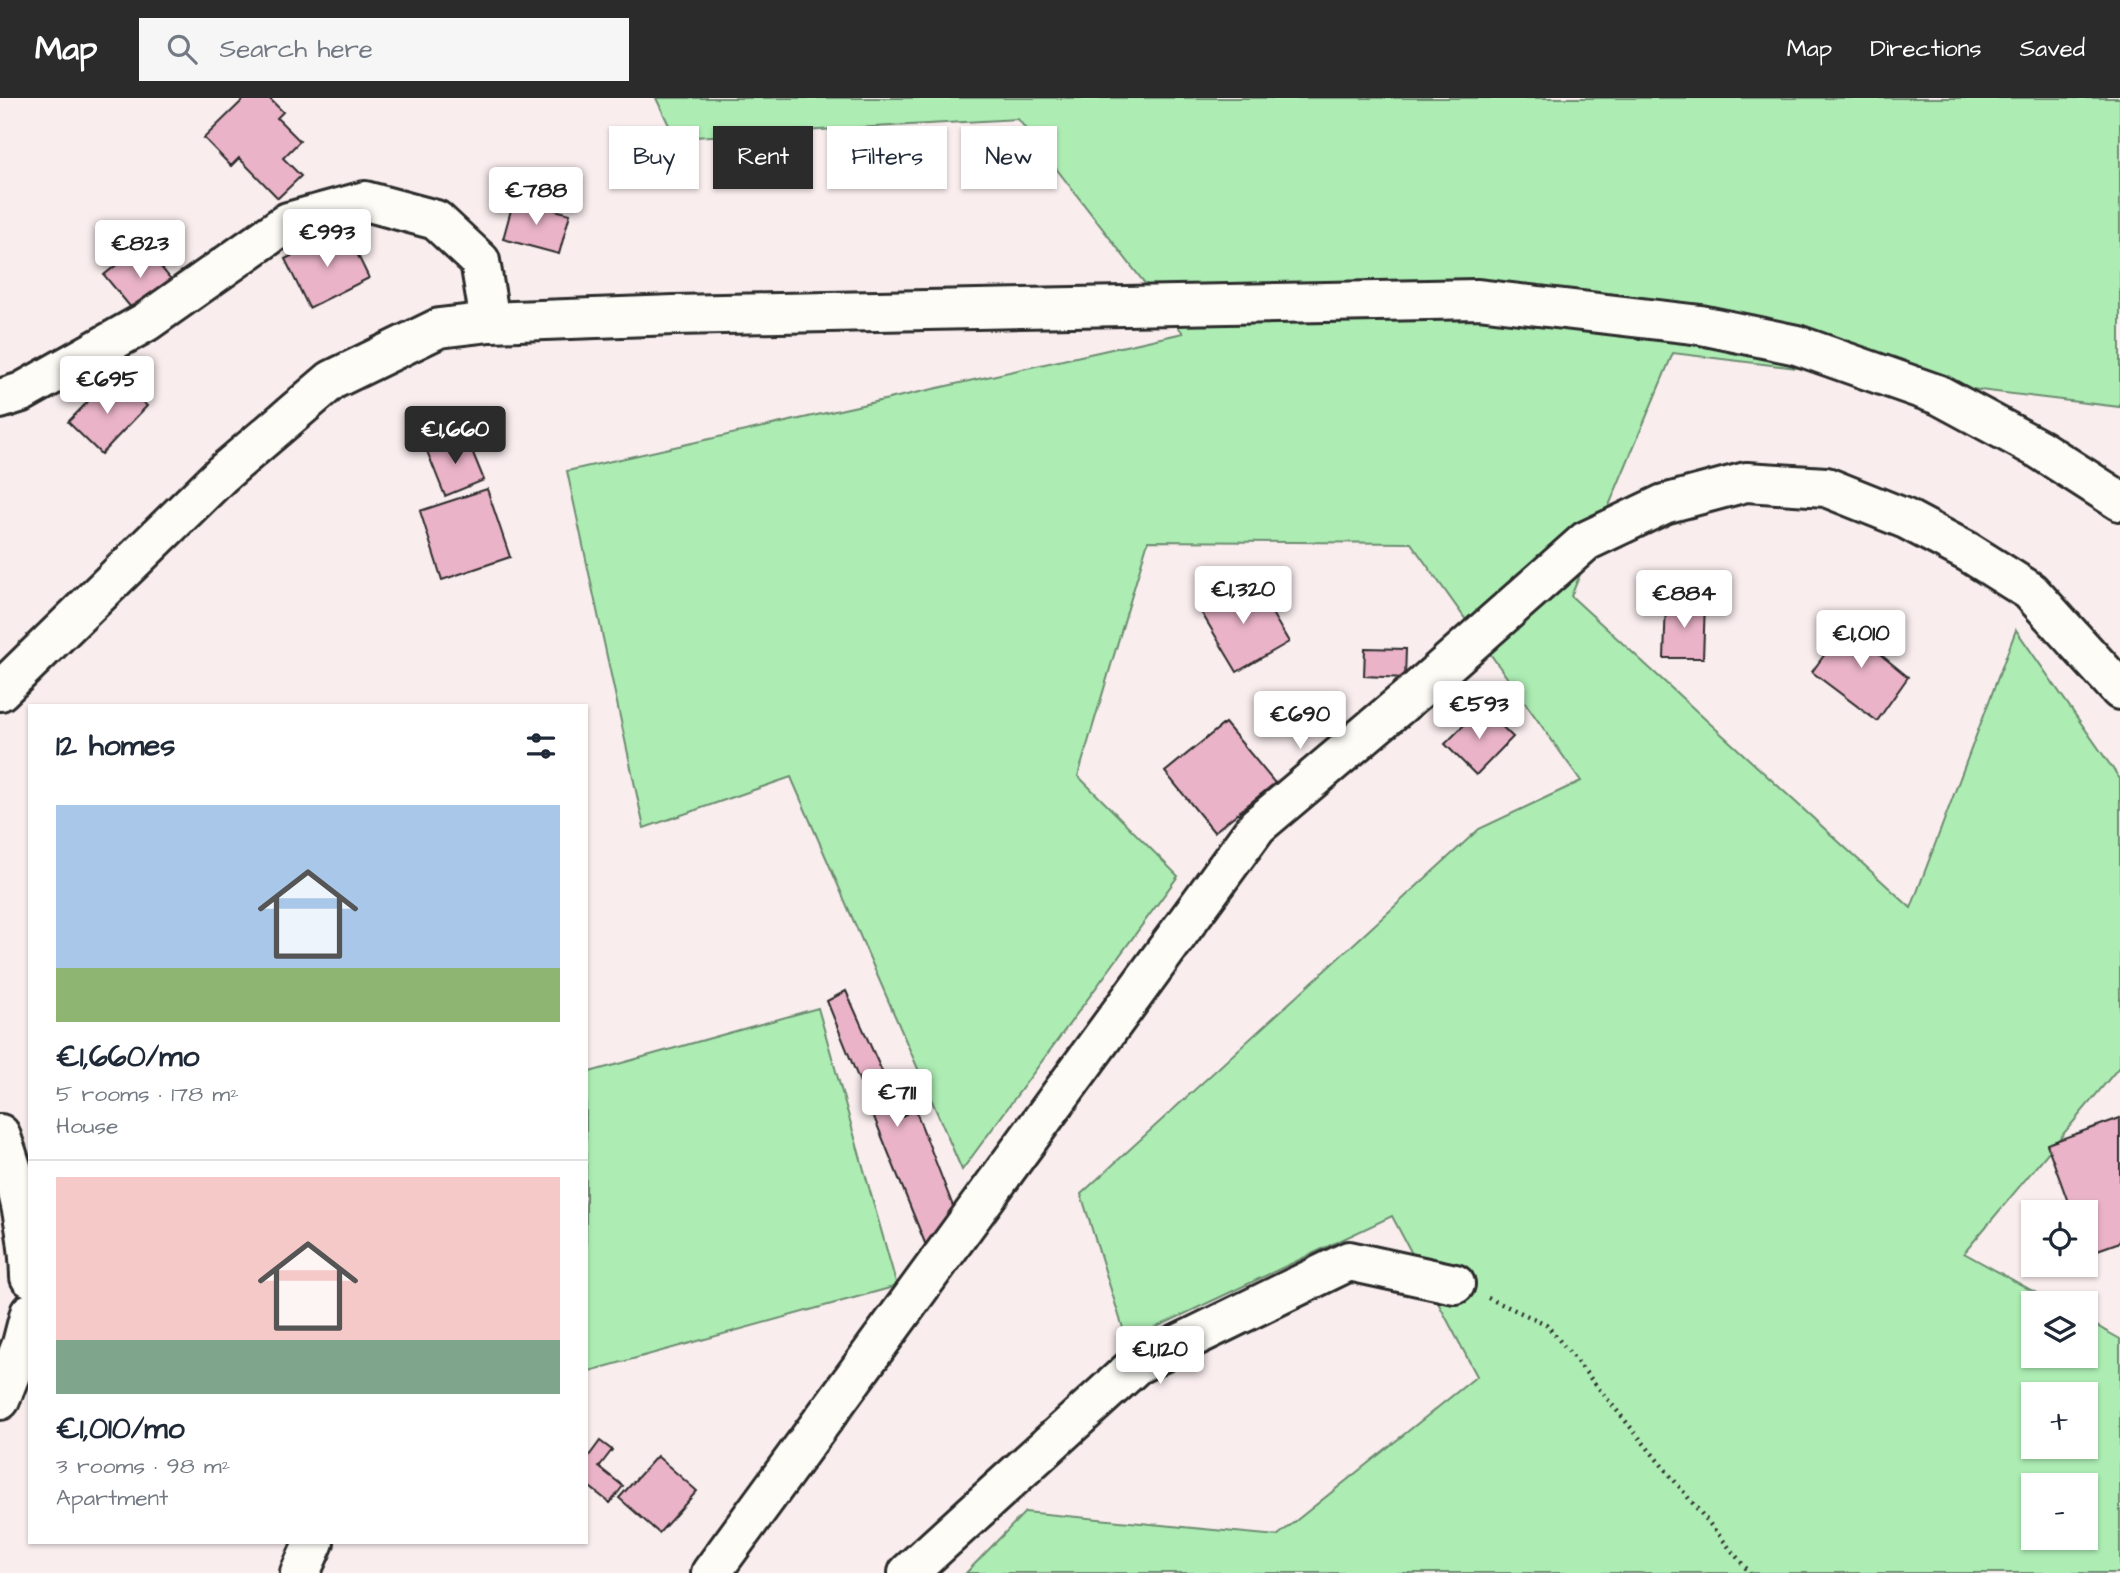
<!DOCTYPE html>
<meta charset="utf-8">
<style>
body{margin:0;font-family:"Architects Daughter",sans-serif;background:#f6f6f7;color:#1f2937;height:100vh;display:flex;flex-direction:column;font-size:26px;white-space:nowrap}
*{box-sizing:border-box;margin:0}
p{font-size:23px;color:#747a83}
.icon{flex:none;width:38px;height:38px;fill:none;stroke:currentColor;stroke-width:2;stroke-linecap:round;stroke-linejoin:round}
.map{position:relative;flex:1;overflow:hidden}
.panel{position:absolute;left:28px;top:606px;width:560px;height:840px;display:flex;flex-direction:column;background:#fff;border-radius:0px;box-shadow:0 2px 5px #0004}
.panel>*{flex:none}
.guide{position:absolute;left:609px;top:28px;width:665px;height:63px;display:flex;gap:14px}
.fabs{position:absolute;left:2021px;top:1102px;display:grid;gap:14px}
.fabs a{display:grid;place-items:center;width:77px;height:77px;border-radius:0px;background:#fff;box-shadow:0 2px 5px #0004;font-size:35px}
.price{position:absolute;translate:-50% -60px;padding:0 16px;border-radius:7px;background:#fff;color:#222;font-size:23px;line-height:46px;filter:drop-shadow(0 2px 4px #0008)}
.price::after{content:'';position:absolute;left:50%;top:42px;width:21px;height:16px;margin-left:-10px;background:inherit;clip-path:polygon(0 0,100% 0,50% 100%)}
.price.selected{background:#2b2b2b;color:#fff}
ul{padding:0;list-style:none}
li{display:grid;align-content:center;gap:14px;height:371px;padding:0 28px}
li+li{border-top:2px solid #e0e1e3}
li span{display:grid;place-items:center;height:217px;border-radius:0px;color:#555}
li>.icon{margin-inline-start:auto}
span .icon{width:126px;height:126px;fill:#fffc;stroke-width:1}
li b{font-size:30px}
h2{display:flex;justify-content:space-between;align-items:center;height:84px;padding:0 28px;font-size:30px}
.chip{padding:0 24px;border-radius:0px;background:#fff;box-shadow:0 2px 5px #0004;font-size:24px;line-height:63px}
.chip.selected{background:#2b2b2b;color:#fff}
header{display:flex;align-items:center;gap:42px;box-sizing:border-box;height:98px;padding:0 35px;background:#2b2b2b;color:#fff}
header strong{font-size:33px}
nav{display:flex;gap:38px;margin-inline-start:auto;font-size:24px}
.search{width:490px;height:63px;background:#f6f6f7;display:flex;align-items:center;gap:18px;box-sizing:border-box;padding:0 24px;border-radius:0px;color:#747a83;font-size:26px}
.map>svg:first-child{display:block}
.green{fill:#adedb4;stroke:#6c8c70;stroke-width:2;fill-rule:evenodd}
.building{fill:#eab3c8;stroke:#2b2b2b;stroke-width:2}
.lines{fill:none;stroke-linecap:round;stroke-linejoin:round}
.minor-casing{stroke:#2b2b2b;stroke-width:44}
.major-casing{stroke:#2b2b2b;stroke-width:44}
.path{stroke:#2b2b2b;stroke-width:4.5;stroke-dasharray:2 5;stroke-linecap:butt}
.minor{stroke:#fdfcf7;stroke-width:38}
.major{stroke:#fdfcf7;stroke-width:38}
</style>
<header>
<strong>Map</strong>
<div class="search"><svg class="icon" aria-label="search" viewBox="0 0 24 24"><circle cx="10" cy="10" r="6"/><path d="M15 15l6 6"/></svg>Search here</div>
<nav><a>Map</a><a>Directions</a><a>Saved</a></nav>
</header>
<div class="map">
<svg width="2120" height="1475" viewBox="0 0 2120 1475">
<rect width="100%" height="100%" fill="#f9edee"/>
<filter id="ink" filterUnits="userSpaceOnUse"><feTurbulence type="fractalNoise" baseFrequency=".0143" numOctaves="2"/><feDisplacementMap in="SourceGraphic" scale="14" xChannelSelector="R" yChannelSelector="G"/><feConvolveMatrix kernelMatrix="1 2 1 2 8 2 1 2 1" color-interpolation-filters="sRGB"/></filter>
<g filter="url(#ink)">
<path class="green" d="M 656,0 L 2120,0 L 2120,309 L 1673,255 L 1571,498 L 1911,810 L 2016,532 L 2120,681 L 2120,968 L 1964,1155 L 2056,1206 L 2034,1206 L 2034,1258 L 2086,1258 L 2086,1222 L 2120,1241 L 2120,1475 L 966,1475 L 1025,1414 L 1277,1438 L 1477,1278 L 1392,1118 L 1127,1243 L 1081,1096 L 1479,731 L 1581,683 L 1411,445 L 1148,443 L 1078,678 L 1178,778 L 962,1072 L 791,679 L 644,730 L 567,373 L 1183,235 L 1018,21 L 675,40 ZM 2034,1297 L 2086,1297 L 2086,1349 L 2034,1349 ZM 2034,1388 L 2086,1388 L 2086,1440 L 2034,1440 Z
M 818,910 L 897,1188 L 586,1274 L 586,975 Z"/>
<path class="building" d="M 245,0 L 269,0 L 283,14 L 277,20 L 300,43 L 283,60 L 301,78 L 278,100 L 239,60 L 231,68 L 204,40 Z
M 514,101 L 570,116 L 559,156 L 503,141 Z
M 345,131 L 369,180 L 309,210 L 285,161 Z
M 142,146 L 175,186 L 137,217 L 104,177 Z
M 109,282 L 125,297 L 132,293 L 147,308 L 101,356 L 68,324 Z
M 466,338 L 484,382 L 445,398 L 427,353 Z
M 487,391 L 510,459 L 442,482 L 420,413 Z
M 1235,485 L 1246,503 L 1260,495 L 1289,544 L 1237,574 L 1197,507 Z
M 1666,504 L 1705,505 L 1703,560 L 1664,560 Z
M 1862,522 L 1876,530 L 1879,546 L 1875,552 L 1908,579 L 1877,623 L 1812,574 L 1848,524 Z
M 1365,550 L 1406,551 L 1405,580 L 1364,578 Z
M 1482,609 L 1513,639 L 1476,677 L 1445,646 Z
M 1225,625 L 1275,685 L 1214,734 L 1165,674 Z
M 846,893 L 902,1018 L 915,1011 L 956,1116 L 927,1150 L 827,903 Z
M 2120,1020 L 2120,1144 L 2086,1156 L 2086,1115 L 2072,1115 L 2047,1046 Z
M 600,1343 L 612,1352 L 599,1369 L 623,1388 L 610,1405 L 586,1386 L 586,1362 Z
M 657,1358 L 697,1393 L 659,1435 L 619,1400 Z"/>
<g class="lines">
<defs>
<path id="minor" d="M 0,301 L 22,294 L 146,224 L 288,124 L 365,103 L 436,122 L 480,163 L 490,224
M 0,1036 C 17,1083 29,1129 30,1179
M 0,1302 L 22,1246 L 30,1215
M 300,1475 L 314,1444
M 711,1475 L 1257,728 L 1419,591 L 1586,443 L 1664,406 L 1746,384 L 1826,389 L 1906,421 L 1968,454 L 2030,493 L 2120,592
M 908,1475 L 1136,1267 L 1349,1163 L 1455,1186"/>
<path id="major" d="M 0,593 L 222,376 L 332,282 L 439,230 L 490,224 L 674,217 L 1478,201 L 1701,227 L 1797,247 L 1939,297 L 2039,351 L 2120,403"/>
</defs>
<use href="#minor" class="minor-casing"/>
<use href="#major" class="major-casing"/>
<path class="path" d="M 1488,1200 L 1546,1226 L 1750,1475"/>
<use href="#minor" class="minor"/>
<use href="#major" class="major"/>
</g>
</g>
</svg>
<div class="fabs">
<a><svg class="icon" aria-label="locate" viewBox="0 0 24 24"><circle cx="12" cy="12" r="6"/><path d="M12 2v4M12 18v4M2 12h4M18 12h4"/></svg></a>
<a><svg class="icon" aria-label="layers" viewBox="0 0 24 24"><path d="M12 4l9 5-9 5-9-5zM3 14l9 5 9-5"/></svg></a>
<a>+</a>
<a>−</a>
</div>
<b class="price" style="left:536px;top:129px">€788</b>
<b class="price" style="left:327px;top:171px">€993</b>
<b class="price" style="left:140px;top:182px">€823</b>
<b class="price" style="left:107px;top:318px">€695</b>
<b class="price selected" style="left:455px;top:368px">€1,660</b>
<b class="price" style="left:1243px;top:528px">€1,320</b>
<b class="price" style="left:1684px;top:532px">€884</b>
<b class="price" style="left:1861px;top:572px">€1,010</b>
<b class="price" style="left:1479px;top:643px">€593</b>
<b class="price" style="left:1300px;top:653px">€690</b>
<b class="price" style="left:897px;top:1031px">€711</b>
<b class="price" style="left:1160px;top:1288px">€1,120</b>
<div class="guide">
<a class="chip">Buy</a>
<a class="chip selected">Rent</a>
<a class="chip">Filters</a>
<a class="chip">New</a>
</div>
<section class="panel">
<h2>12 homes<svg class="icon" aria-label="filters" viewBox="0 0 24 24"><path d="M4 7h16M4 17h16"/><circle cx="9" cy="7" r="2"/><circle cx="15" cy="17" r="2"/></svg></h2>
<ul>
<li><span style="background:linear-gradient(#a9c7e8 75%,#8fb573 0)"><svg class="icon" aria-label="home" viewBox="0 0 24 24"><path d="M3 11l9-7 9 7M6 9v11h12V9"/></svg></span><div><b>€1,660/mo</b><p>5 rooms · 178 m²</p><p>House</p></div></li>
<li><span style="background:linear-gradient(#f6c9c9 75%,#7fa58c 0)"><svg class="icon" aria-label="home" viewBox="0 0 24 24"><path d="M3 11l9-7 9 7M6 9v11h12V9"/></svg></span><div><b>€1,010/mo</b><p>3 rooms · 98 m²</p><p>Apartment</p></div></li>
</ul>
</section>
</div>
